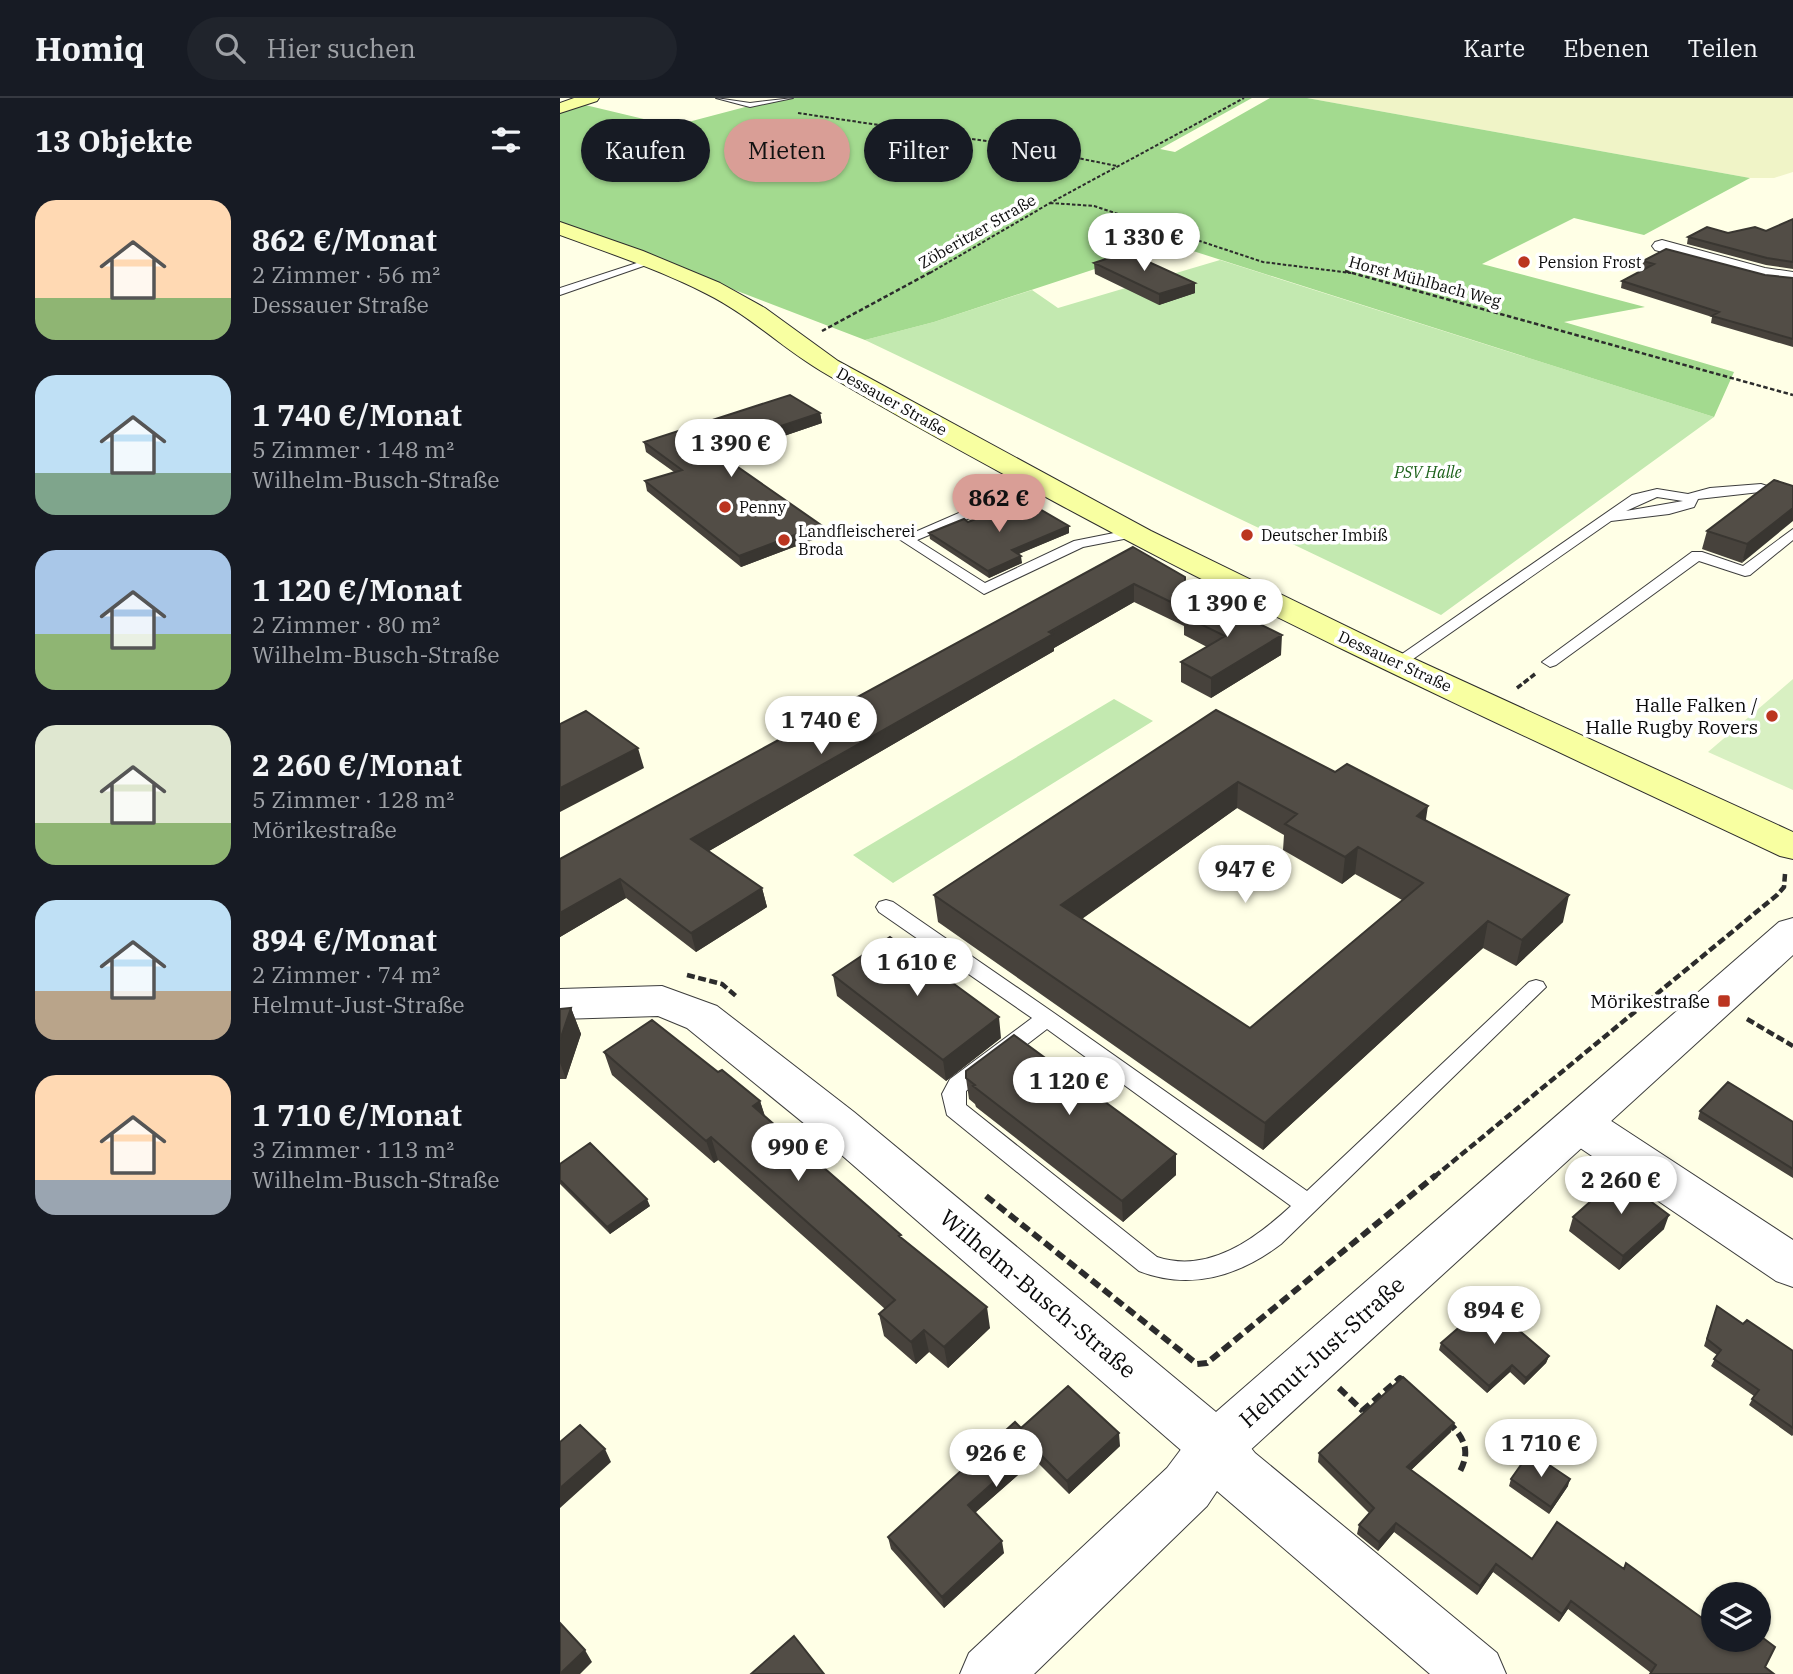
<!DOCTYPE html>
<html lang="de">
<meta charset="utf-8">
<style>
body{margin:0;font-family:"IBM Plex Serif",serif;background:#20242c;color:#f1f3f6;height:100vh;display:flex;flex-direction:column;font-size:26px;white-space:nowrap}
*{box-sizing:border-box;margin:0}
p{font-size:23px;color:#9ea1a6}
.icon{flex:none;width:38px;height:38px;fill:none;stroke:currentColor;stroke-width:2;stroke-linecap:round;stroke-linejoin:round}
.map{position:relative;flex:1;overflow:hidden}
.drawer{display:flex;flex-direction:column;background:#171b24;width:560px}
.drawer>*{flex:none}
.banner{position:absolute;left:21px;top:21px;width:665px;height:63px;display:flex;gap:14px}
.tools{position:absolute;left:1141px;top:1484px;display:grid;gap:14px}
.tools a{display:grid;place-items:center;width:70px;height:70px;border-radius:50%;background:#171b24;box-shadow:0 2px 5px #0004;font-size:35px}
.price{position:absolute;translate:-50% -60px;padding:0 16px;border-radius:24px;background:#fff;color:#222;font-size:23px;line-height:46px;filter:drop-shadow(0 2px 4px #0008)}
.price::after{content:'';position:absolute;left:50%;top:42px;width:21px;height:16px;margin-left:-10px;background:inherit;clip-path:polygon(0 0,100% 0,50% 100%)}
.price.selected{background:#d99e96;color:#111}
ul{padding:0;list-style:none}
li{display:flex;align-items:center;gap:21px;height:175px;padding:0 35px}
li span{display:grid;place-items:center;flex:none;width:196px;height:140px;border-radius:21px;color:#555}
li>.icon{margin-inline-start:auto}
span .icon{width:84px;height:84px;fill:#fffc;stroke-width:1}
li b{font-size:30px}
h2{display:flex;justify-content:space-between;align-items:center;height:84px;padding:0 35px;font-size:30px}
.tag{padding:0 24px;border-radius:32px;background:#171b24;box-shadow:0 2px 5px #0004;font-size:24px;line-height:63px}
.tag.selected{background:#d99e96;color:#111}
header{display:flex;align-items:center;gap:42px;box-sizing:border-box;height:98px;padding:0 35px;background:#171b24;border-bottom:2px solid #363941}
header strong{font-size:33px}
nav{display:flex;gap:38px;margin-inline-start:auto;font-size:24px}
.search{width:490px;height:63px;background:#20242c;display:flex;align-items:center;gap:18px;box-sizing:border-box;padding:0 24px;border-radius:38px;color:#9ea1a6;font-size:26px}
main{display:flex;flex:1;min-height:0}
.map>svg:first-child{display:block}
.farmland{fill:#f0f4c7}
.green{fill:#c3e9b0}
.forest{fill:#a3da8f}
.pitch{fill:#d8f0c2}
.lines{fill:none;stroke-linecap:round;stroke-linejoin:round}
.service-casing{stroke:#3d3d3d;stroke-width:2}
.minor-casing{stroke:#3d3d3d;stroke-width:2}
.tertiary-casing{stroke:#3d3d3d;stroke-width:2}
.secondary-casing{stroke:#2c2c2c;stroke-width:2}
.path-far4{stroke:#2c2c2c;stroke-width:2;stroke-dasharray:3.5 2;stroke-linecap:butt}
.path-far3{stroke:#2c2c2c;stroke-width:2.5;stroke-dasharray:4.5 2.5;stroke-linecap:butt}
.path-far2{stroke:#2c2c2c;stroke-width:3.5;stroke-dasharray:6 2.5;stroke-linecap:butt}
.path-far1{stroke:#2c2c2c;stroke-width:4.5;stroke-dasharray:8 3.5;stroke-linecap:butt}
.path{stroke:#2c2c2c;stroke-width:6;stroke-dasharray:10 5;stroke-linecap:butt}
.service{fill:#fff;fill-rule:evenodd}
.minor{fill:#fff;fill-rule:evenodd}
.tertiary{fill:#fff;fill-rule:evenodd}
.secondary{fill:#f8ffa1;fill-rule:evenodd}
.wall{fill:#47423c;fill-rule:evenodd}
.shaded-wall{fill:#393631}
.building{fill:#524d46;stroke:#393631;stroke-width:2;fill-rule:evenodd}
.poi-dot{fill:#bb3520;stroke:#fff;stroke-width:2.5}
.labels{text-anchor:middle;stroke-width:7;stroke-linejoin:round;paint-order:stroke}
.far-street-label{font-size:16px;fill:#0a0a0a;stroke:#fff}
.far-poi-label{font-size:16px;fill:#0a0a0a;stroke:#fff;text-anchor:start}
.far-park-label{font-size:16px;font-style:italic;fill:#1c611a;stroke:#fff}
.poi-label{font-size:19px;fill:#0a0a0a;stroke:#fff;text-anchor:end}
.near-street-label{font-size:23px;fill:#0a0a0a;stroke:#fff}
</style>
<header>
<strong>Homiq</strong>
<div class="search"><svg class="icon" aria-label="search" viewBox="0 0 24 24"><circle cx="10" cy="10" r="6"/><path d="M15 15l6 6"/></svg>Hier suchen</div>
<nav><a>Karte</a><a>Ebenen</a><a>Teilen</a></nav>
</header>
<main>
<section class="drawer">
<h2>13 Objekte<svg class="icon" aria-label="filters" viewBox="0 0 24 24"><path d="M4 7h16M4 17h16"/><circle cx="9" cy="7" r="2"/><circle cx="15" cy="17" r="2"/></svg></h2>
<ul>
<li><span style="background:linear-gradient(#ffd9b3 70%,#8fb573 0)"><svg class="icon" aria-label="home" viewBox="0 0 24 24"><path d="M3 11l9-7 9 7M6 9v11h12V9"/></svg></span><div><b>862 €/Monat</b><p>2 Zimmer · 56 m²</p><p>Dessauer Straße</p></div></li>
<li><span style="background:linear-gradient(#bfe0f5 70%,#7fa58c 0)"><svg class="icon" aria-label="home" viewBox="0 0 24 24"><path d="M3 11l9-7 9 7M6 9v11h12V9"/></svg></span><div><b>1 740 €/Monat</b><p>5 Zimmer · 148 m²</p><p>Wilhelm-Busch-Straße</p></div></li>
<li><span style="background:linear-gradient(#a9c7e8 60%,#8fb573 0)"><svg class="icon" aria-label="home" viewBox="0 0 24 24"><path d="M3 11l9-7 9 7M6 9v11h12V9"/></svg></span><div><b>1 120 €/Monat</b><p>2 Zimmer · 80 m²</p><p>Wilhelm-Busch-Straße</p></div></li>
<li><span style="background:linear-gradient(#dfe7d0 70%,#8fb573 0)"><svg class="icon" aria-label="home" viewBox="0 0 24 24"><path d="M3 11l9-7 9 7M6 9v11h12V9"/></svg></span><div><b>2 260 €/Monat</b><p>5 Zimmer · 128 m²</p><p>Mörikestraße</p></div></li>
<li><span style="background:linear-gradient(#bfe0f5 65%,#b9a48a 0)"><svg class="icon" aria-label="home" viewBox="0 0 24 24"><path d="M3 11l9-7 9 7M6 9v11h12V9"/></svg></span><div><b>894 €/Monat</b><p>2 Zimmer · 74 m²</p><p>Helmut-Just-Straße</p></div></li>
<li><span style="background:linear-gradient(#ffd9b3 75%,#9aa5b1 0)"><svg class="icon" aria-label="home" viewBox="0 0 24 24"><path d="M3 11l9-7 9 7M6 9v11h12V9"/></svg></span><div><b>1 710 €/Monat</b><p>3 Zimmer · 113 m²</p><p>Wilhelm-Busch-Straße</p></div></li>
</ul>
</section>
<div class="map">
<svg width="1233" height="1576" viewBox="0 0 1233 1576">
<rect width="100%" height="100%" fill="#ffffe6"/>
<path class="farmland" d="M 747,0 L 1233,0 L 1233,74 L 1214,80 L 1190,80 Z"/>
<path class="green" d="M 660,162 L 1154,319 L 881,517 L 305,242 L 374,224 L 472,192 L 498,210 Z
M 554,601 L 593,623 L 333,785 L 293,757 Z"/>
<path class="forest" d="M 231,0 L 692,0 L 600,51 L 615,54 L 710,0 L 747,0 L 1190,80 L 1084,137 L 1014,120 L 922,166 L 1085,209 L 1004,224 L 1174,274 L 1154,319 L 611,146 L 374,224 L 305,242 L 0,125 L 0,12 L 21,6 L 113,28 L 189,8 Z"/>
<path class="pitch" d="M 1233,581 L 1233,692 L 1148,654 Z"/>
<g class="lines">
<defs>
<path id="service" d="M 156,0 L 190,5 L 233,0 L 190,9 Z
M 86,162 L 95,164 L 0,197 L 0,190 Z
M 471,375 L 478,379 L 476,382 L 452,392 L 441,407 L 357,442 L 425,485 L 514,443 L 574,431 L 581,435 L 579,438 L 523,449 L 424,496 L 339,441 L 431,401 L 442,386 Z
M 1201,386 L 1233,396 L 1233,405 L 1200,394 L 1138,401 L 1134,409 L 1109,416 L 1051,423 L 843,568 L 837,570 L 829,565 L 1072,397 L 1097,391 L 1128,396 L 1150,390 ZM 1097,399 L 1123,403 L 1066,413 Z
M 1233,431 L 1233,442 L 1190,477 L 1185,478 L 1139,463 L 996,567 L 990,569 L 982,564 L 1132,454 L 1142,454 L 1183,468 Z
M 326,802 L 333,804 L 494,915 L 747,1093 L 969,884 L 976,882 L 983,884 L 986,889 L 721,1146 C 679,1178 630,1193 579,1173 L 387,1017 L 382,996 L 390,981 L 472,920 L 319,814 L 316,809 L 319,804 ZM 487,931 L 731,1108 C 695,1141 649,1176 597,1159 L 406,1007 L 406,993 Z"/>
<path id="minor" d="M 1102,142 L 1205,170 L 1233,174 L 1233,186 L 1204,182 L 1095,152 L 1092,148 L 1095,144 Z
M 1020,1008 L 1036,1013 L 1233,1142 L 1233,1189 L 1216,1183 L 1004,1039 L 997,1026 L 1004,1013 Z
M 656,1322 L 675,1330 L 695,1355 L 937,1555 L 946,1576 L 870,1576 L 657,1393 L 647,1408 L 474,1576 L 400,1576 L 409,1555 L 607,1370 L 637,1330 Z"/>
<path id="tertiary" d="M 1233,820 L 1233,857 L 675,1366 L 656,1374 L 637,1366 L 262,1040 L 127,930 L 98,918 L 0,921 L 0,891 L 102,888 L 157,908 L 294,1014 L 656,1314 L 1219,824 Z"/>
<path id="secondary" d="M 14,0 L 39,0 L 37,3 L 0,15 L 0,5 Z
M 0,124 L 83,153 L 160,185 L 205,210 L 278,263 L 591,433 L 835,552 L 1233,734 L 1233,761 L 1220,758 C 977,643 732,533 495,404 C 417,362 338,319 261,273 C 221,249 189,217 147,196 C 100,172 49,155 0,137 Z"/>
</defs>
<use href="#service" class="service-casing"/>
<use href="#minor" class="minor-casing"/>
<use href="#tertiary" class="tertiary-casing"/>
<use href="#secondary" class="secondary-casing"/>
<path class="path-far4" d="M 238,15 L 453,47 L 557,68
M 490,105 L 534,108 L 703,164 L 791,175
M 370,175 L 490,105 L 684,0"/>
<path class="path-far3" d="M 785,173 L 1233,297
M 262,233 L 373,173"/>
<path class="path-far2" d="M 957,590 L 975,576"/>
<path class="path-far1" d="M 127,877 L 162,886 L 176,898
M 1187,921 L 1233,948
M 874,1079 L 1217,797 L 1224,789 L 1225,776"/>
<path class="path" d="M 426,1098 L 637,1266 L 647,1265 L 876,1077
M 779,1290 L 803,1313
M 802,1313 L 840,1280 L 846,1285
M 888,1324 C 905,1340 911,1354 899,1375"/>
<use href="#service" class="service"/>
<use href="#minor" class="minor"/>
<use href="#tertiary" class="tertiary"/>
<use href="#secondary" class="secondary"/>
</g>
<path class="wall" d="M 1233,121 L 1233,171 L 1206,167 L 1127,146 L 1128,139 L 1168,135 L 1206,133 Z
M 1083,163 L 1233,181 L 1233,249 L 1151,225 L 1152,219 L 1061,190 L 1062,183 L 1085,171 L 1082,170 Z
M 534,165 L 635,195 L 599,207 L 535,176 Z
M 260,315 L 262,325 L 162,359 L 263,438 L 181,469 L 87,393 L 85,383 L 114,374 L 86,354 L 84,344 Z
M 1214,382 L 1182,465 L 1142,451 L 1147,433 Z
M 408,424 L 509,435 L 458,456 L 462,465 L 429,480 L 370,441 L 369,435 Z
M 573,449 L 625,479 L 625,517 L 721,557 L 651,600 L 621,584 L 621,564 L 647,549 L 624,537 L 624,528 L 574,504 L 494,550 L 494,553 L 149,753 L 202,790 L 207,809 L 136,854 L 66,800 L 0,839 L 0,761 Z
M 656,612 L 866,722 L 1003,824 L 956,868 L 923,850 L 703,1052 L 378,824 L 374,797 ZM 677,710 L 724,737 L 723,752 L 782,786 L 795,776 L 842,802 L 690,930 L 522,821 Z
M 273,877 L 441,940 L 386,983 L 277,898 Z
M 11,910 L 21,936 L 6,981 L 0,981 L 0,911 Z
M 44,954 L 158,974 L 200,1003 L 205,1018 L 342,1140 L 430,1230 L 388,1270 L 369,1254 L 356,1266 L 324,1238 L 319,1216 L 325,1211 L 158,1062 L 154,1065 L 52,977 Z
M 406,980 L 616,1077 L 563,1124 L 416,1009 L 415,1006 L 409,1001 Z
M 1140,1013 L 1233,1024 L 1233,1080 L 1138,1021 Z
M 0,1066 L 90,1108 L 50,1136 L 0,1086 Z
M 1013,1119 L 1104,1131 L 1059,1172 L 1009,1133 Z
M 1157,1208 L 1183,1226 L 1233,1253 L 1233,1337 L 1232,1338 L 1189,1307 L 1194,1298 L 1151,1268 L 1157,1257 L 1144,1248 Z
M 881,1245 L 989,1258 L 986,1265 L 964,1287 L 950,1274 L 927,1295 L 879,1252 Z
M 461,1330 L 560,1348 L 509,1396 L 475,1362 L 415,1415 L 444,1455 L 384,1510 L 331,1451 L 328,1439 Z
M 891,1334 L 851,1372 L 972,1461 L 1064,1471 L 1066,1465 L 1153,1528 L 1091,1575 L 1008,1511 L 999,1524 L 933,1474 L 917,1497 L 834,1434 L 818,1453 L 797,1436 L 799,1427 L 809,1415 L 758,1364 L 759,1355 Z
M 951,1381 L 1008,1388 L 989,1416 L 949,1388 Z"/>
<path class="shaded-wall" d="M 635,185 L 635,195 L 599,207 L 599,196 Z
M 260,315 L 262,325 L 154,362 L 152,351 Z
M 1233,410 L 1233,423 L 1182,465 L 1187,446 Z
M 261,427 L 263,438 L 181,469 L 179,458 Z
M 509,428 L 509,435 L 452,459 L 452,452 Z
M 461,458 L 462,465 L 429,480 L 428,473 Z
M 574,486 L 574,504 L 494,550 L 494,553 L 137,760 L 131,741 Z
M 722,537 L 721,557 L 651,600 L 651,580 Z
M 78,650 L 84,670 L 0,714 L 0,690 Z
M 678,684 L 677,710 L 503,834 L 501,807 Z
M 868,708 L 864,734 L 857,718 Z
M 798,749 L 795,776 L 782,786 L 785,759 Z
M 60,781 L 66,800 L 0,839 L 0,815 Z
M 202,790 L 207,809 L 136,854 L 131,835 Z
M 1009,797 L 1003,824 L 956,868 L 962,842 Z
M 928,823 L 923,850 L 703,1052 L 705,1025 Z
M 11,910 L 21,936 L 6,981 L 0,965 L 0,942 Z
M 439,919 L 441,940 L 386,983 L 383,962 Z
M 200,1003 L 207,1026 L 193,1008 Z
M 151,1039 L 158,1062 L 154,1065 L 146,1043 Z
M 616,1056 L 616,1077 L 563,1124 L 562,1103 Z
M 87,1101 L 90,1108 L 50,1136 L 47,1129 Z
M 1109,1117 L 1104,1131 L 1059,1172 L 1063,1158 Z
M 427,1209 L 430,1230 L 388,1270 L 384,1249 Z
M 364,1232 L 369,1254 L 356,1266 L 351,1244 Z
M 989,1258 L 986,1265 L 964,1287 L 966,1280 Z
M 952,1267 L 950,1274 L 927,1295 L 929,1288 Z
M 894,1325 L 891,1334 L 845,1378 L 847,1369 Z
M 559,1335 L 560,1348 L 509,1396 L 507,1383 Z
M 473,1349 L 475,1362 L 410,1419 L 408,1407 Z
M 45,1351 L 51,1364 L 0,1410 L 0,1390 Z
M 1010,1381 L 1008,1388 L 989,1416 L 991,1409 Z
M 836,1425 L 834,1434 L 818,1453 L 819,1444 Z
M 442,1443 L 444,1455 L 384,1510 L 382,1499 Z
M 936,1466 L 933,1474 L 917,1497 L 920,1488 Z
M 1011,1503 L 1008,1511 L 999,1524 L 1002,1516 Z
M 25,1552 L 32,1564 L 20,1576 L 0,1576 Z"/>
<path class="building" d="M 1233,121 L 1233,164 L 1207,160 L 1128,139 L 1147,129 L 1168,135 L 1195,129 L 1206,133 Z
M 1106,151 L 1205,177 L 1233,180 L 1233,241 L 1152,218 L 1159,214 L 1062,183 L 1094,166 L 1083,163 Z
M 567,154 L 635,185 L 599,196 L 534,165 Z
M 230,297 L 260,315 L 152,351 L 261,427 L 179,458 L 85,383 L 122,372 L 84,344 Z
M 1214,382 L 1233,388 L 1233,410 L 1187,446 L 1147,433 Z
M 464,402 L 509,428 L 452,452 L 461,458 L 428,473 L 369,435 L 404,421 L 408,424 Z
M 573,449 L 625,479 L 625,511 L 574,486 L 489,534 L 493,536 L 131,741 L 202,790 L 131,835 L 60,781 L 0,815 L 0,761 Z
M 651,502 L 722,537 L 651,580 L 621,564 L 665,538 L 624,518 Z
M 656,612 L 775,674 L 787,666 L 868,708 L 857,718 L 1009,797 L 962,842 L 928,823 L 705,1025 L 374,797 ZM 678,684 L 737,716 L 725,726 L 785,759 L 798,749 L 863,785 L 690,930 L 501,807 Z
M 26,613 L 78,650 L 0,690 L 0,626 Z
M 330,839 L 439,919 L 383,962 L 273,877 Z
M 11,910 L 0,942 L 0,911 Z
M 92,922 L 158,974 L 162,972 L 200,1003 L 193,1008 L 341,1137 L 339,1138 L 427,1209 L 384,1249 L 364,1232 L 351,1244 L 319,1216 L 335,1202 L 151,1039 L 146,1043 L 44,954 Z
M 454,937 L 616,1056 L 562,1103 L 413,988 L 415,987 L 406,980 L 406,973 Z
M 1168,984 L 1233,1024 L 1233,1071 L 1140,1013 Z
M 30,1045 L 87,1101 L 47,1129 L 0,1082 L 0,1066 Z
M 1058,1079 L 1109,1117 L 1063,1158 L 1013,1119 Z
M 927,1205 L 989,1258 L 966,1280 L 952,1267 L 929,1288 L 881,1245 Z
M 1157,1208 L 1183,1226 L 1187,1222 L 1233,1253 L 1233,1330 L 1192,1301 L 1199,1292 L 1154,1261 L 1161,1252 L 1147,1241 Z
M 843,1279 L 894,1325 L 847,1369 L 972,1461 L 997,1424 L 1064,1471 L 1066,1465 L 1153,1528 L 1153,1542 L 1199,1542 L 1199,1537 L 1215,1549 L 1205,1569 L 1214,1576 L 1090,1576 L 1096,1567 L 1011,1503 L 1002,1516 L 936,1466 L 920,1488 L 836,1425 L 819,1444 L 799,1427 L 814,1410 L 759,1355 Z
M 508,1288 L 559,1335 L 507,1383 L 473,1349 L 408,1407 L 442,1443 L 382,1499 L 328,1439 L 455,1324 L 461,1330 Z
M 20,1327 L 45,1351 L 0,1390 L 0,1344 Z
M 970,1354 L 1010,1381 L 991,1409 L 951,1381 Z
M 0,1525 L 25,1552 L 0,1576 Z
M 234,1538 L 264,1576 L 191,1576 Z"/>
<g class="poi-dot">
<circle cx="964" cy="164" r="7"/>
<circle cx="165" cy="409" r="7"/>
<circle cx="687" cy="437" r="7"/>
<circle cx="224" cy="442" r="7"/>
<circle cx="1212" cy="618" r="7"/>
<rect x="1157" y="896" width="14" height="14" rx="3.5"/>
</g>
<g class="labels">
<g class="far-street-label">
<text transform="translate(417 133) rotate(-30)" y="6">Zöberitzer Straße</text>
<text transform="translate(865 183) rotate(15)" y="6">Horst Mühlbach Weg</text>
<text transform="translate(332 303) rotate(29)" y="6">Dessauer Straße</text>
<text transform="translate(835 563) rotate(25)" y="6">Dessauer Straße</text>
</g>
<g class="far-poi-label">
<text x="978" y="170">Pension Frost</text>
<text x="179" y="415">Penny</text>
<text x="238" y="439">Landfleischerei<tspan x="238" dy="18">Broda</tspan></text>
<text x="701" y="443">Deutscher Imbiß</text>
</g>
<g class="far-park-label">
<text x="868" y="380">PSV Halle</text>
</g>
<g class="poi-label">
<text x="1198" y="614">Halle Falken /<tspan x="1198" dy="22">Halle Rugby Rovers</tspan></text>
<text x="1150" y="910">Mörikestraße</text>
</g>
<g class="near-street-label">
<text transform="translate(478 1196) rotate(40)" y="8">Wilhelm-Busch-Straße</text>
<text transform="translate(762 1254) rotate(-42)" y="8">Helmut-Just-Straße</text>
</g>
</g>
</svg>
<div class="tools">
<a><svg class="icon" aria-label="layers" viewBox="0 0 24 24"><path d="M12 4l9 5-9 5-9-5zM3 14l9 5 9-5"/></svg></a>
</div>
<b class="price" style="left:584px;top:175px">1 330 €</b>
<b class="price" style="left:171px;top:381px">1 390 €</b>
<b class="price selected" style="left:439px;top:436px">862 €</b>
<b class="price" style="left:667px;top:541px">1 390 €</b>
<b class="price" style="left:261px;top:658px">1 740 €</b>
<b class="price" style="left:685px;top:807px">947 €</b>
<b class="price" style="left:357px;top:900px">1 610 €</b>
<b class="price" style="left:509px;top:1019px">1 120 €</b>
<b class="price" style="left:238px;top:1085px">990 €</b>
<b class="price" style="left:1061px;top:1118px">2 260 €</b>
<b class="price" style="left:934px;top:1248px">894 €</b>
<b class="price" style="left:981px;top:1381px">1 710 €</b>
<b class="price" style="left:436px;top:1391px">926 €</b>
<div class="banner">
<a class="tag">Kaufen</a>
<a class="tag selected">Mieten</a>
<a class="tag">Filter</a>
<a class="tag">Neu</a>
</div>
</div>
</main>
